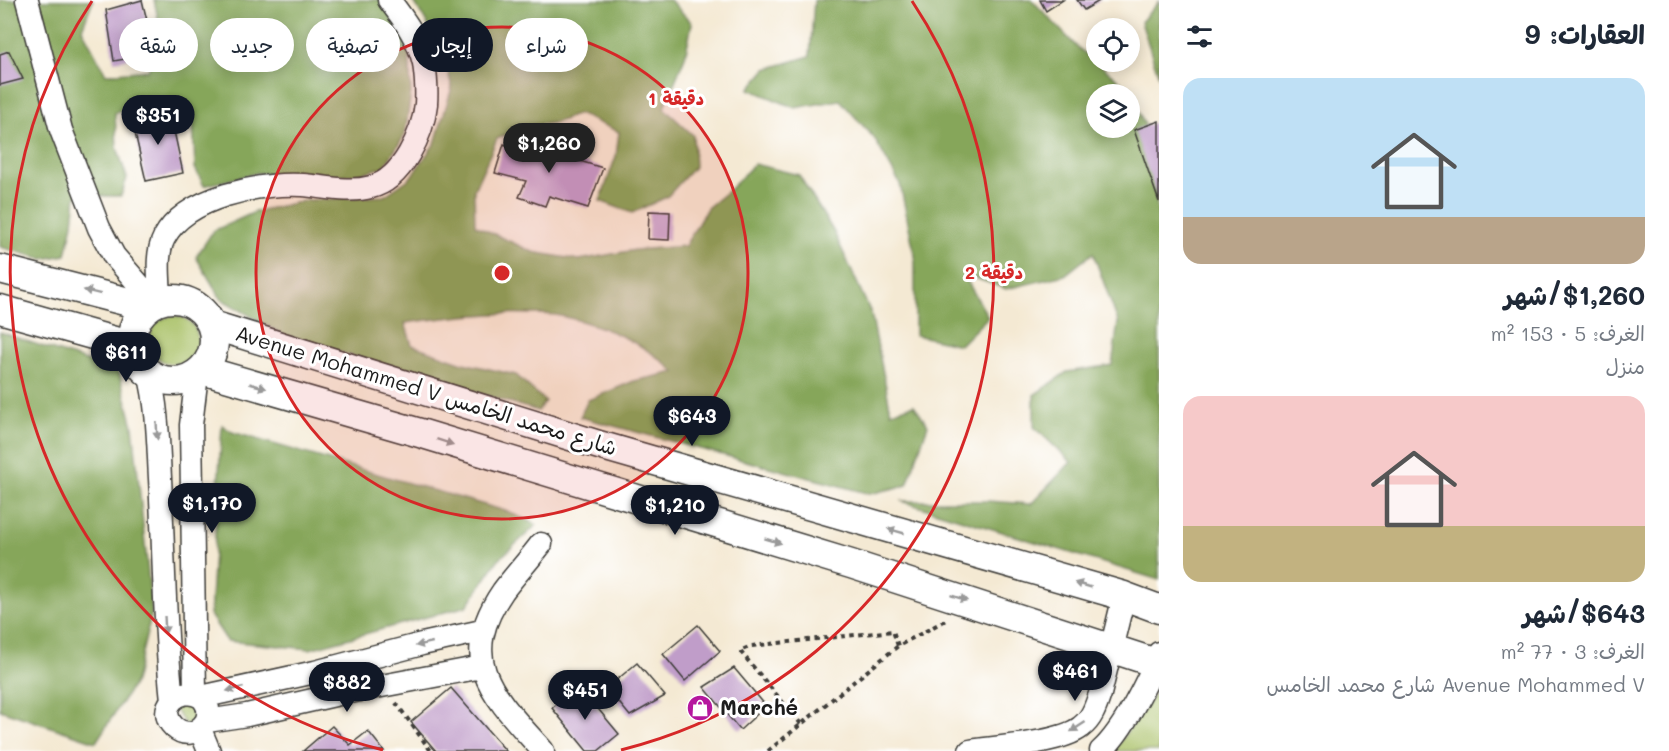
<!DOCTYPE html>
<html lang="ar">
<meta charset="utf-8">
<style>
body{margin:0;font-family:Mali,"Playpen Sans Arabic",sans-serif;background:#f6f6f7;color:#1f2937;direction:rtl;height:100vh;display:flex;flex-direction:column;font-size:22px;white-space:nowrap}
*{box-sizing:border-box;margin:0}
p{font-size:20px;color:#747a83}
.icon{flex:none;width:33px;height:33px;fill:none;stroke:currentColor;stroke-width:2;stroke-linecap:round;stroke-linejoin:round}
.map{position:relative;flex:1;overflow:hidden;direction:ltr}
.details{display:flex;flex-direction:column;background:#fff;width:510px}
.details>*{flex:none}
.banner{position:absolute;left:18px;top:18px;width:570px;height:54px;direction:rtl;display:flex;gap:12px}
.tools{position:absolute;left:1086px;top:18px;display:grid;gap:12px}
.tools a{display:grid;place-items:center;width:54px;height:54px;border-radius:50%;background:#fff;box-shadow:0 3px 15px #0003;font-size:30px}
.price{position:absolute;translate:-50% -51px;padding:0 14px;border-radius:21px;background:#111827;color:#fff;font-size:20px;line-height:39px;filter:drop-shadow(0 2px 3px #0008)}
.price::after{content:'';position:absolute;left:50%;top:36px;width:18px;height:14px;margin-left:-9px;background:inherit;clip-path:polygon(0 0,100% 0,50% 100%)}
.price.on{background:#222;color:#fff}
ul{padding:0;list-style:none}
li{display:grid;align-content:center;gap:12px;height:318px;padding:0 24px}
li span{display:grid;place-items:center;height:186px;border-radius:18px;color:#555}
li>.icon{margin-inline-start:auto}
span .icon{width:108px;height:108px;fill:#fffc;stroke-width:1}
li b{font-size:26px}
h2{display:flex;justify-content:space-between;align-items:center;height:72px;padding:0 24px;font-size:26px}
.tag{padding:0 21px;border-radius:27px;background:#fff;box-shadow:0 3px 15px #0003;font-size:21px;line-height:54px}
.tag.on{background:#111827;color:#fff}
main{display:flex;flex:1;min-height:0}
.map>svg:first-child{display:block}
.green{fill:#a8c065;stroke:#626e40;stroke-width:1.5}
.forest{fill:#86a65a;stroke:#51613b;stroke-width:1.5;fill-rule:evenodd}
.building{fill:#c09dc9}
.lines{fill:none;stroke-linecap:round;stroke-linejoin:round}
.minor-casing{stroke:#3c3b37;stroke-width:25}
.major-casing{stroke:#3c3b37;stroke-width:31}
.path{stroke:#3c3b37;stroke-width:4;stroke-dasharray:4.5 4.5;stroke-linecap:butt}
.minor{stroke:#fff;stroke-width:22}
.major{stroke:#fff;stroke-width:28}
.oneway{fill:#999}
.ring{fill:none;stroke:#d62828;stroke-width:3}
.labels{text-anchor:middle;stroke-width:6;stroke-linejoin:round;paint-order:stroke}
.street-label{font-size:21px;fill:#1c1c1c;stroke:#fff}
.poi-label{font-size:21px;font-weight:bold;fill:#1c1c1c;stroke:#fff;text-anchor:start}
.centre{fill:#d62828;stroke:#fff;stroke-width:3}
.ring-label{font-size:18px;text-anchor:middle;font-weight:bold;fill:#d62828;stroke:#fff;stroke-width:6;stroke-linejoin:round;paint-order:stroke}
</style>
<main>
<section class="details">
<h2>العقارات: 9<svg class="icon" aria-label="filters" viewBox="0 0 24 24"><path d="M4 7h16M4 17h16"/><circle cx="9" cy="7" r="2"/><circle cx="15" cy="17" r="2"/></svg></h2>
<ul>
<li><span style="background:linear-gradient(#bfe0f5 75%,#b9a48a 0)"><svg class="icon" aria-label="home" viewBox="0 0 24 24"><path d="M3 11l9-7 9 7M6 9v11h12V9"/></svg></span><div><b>$1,260/شهر</b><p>الغرف: 5 · 153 m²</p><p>منزل</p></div></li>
<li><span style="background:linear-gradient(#f6c9c9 70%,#c2b280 0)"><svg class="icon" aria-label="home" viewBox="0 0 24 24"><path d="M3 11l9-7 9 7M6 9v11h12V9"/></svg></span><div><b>$643/شهر</b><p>الغرف: 3 · 77 m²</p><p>Avenue Mohammed V شارع محمد الخامس</p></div></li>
</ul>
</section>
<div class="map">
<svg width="1159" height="751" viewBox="0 0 1159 751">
<rect width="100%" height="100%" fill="#fff"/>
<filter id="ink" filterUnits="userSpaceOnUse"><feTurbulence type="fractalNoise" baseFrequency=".0167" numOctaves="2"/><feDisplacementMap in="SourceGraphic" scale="12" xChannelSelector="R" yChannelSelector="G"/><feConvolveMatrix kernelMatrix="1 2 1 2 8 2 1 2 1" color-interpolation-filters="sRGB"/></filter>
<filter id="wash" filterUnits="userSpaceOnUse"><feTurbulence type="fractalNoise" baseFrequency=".008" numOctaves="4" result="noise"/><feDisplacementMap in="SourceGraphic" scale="24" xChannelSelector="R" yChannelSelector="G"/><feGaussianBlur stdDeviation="1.35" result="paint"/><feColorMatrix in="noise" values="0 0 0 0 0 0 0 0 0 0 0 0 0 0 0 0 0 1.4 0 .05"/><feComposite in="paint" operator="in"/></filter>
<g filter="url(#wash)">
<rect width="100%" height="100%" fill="#f4e9d3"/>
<path class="green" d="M150 340a24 24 0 1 1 48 0a24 24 0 1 1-48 0Z
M 1159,688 L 1159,751 L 1113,751 Z
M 185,697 L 202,714 L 187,727 L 173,707 Z"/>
<path class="forest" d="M 0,0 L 93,0 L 82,29 L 106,74 L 148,70 L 163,41 L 154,0 L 382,0 L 409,49 L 411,93 L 405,135 L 384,167 L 355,175 L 296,176 L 257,173 L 204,186 L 195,168 L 193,122 L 177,102 L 142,102 L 115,113 L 117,147 L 127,178 L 121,196 L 76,196 L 73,224 L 66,255 L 43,259 L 0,247 Z
M 413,0 L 670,0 L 692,23 L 685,57 L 664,108 L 693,135 L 695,166 L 667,197 L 632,213 L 600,201 L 616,156 L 619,132 L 579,114 L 554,123 L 525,126 L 497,139 L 474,190 L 475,225 L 533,252 L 579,260 L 635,250 L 685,246 L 707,208 L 730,189 L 754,164 L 799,175 L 834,232 L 871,313 L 891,412 L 914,405 L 928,425 L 907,485 L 870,494 L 580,417 L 588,400 L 634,381 L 675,372 C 644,343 603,325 561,316 C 552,314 542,314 534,314 C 490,312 448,317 405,323 L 412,345 L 463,363 L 516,375 L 545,401 L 538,411 L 285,336 L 221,299 L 196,257 L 213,231 L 255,212 L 307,200 L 384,196 L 410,178 L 435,143 L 452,87 L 442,49 Z
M 814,0 L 1032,0 L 1076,46 L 1125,85 L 1146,127 L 1159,219 L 1159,580 L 901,501 L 987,501 L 1031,504 L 1071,462 L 1034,427 L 1034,395 L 1067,372 L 1112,365 L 1118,322 L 1093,253 L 1065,275 L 1006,289 L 963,274 L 988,317 L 960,345 L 915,335 L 915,256 L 900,184 L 874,138 L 840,100 L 795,108 L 749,89 L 766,69 L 810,56 ZM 1096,94 L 1130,94 L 1130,128 L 1096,128 Z
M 1159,1 L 1159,77 L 1141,22 Z
M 0,332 L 119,372 L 133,426 L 152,612 L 135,682 L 96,742 L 0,710 Z
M 222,425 L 232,432 L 509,512 L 537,525 L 498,560 L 467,606 L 310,649 L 227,641 L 210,615 Z"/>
<g id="blocks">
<path class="building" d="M 142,0 L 155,54 L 114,61 L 106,10 Z
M 1040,0 L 1063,0 L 1046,11 Z
M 1077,0 L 1101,0 L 1084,10 Z
M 9,51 L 23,79 L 0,85 L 0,54 Z
M 170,112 L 183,173 L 146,181 L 132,120 Z
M 1159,121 L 1159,202 L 1134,130 Z
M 530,138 L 557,142 L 553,153 L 603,168 L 588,208 L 549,196 L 545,206 L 519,197 L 526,181 L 495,173 L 504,144 L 526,152 Z
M 649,211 L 670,212 L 669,240 L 648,239 Z
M 698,625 L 720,651 L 685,681 L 663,654 Z
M 637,663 L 665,696 L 630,716 L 607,688 Z
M 734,668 L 766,706 L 740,730 L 704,687 Z
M 579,686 L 619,734 L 598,751 L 587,751 L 552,708 Z
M 451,688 L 506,751 L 436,751 L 411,722 Z
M 332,726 L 350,745 L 368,731 L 384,751 L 303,751 Z"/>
</g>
</g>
<g filter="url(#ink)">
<use href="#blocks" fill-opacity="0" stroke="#3c3b37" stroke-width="1.5"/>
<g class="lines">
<defs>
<path id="minor" d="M 27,0 L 61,130 L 99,228 L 114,256 L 155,303
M 160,301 C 160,282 155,255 164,238 C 186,196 261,183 303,185 C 326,187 349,193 371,187 C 402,180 423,133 426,104 C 427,91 426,77 424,63 C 419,40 404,19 389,0
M 149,373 C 158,408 158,443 160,478 C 164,552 164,626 172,700
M 541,544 C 529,560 515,575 503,591 C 454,662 496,698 543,751
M 195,693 L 191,425 L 197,374
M 201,697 C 222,717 193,745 174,727 C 155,709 179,684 201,697 L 315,672 L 422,644 L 482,631
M 207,721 L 247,715 L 339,694 L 482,667
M 200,729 L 209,751
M 970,751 C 997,747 1061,743 1081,727 C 1092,719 1096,706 1100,694 L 1124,596
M 1101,751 C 1123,731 1148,682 1159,653"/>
<path id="major" d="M 0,269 L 148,307
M132 340a41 41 0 1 1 82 0a41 41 0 1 1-82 0Z
M 0,309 L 132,346
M 212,325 L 599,445 L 1124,596 L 1159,609
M 202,370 L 420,433 L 851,564 L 1159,664"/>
</defs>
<use href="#minor" class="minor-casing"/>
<use href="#major" class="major-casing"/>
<path class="path" d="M 396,703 L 431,751
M 801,724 L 740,651 L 751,646 L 893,631 L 898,646
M 768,751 L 898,646 L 946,620"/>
<use href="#minor" class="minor"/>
<use href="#major" class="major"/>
</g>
<defs><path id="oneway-solid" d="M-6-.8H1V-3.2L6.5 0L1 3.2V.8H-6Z" transform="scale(1.5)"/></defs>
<g class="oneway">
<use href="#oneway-solid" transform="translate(92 292) rotate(-166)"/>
<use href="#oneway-solid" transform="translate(258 386) rotate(16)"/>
<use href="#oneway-solid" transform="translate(157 431) rotate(87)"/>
<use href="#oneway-solid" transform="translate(445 442) rotate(18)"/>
<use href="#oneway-solid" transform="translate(896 531) rotate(-164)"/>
<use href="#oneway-solid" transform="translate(773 541) rotate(17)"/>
<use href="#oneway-solid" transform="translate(1083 585) rotate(-164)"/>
<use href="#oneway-solid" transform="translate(959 598) rotate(18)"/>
<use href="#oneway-solid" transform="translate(165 625) rotate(87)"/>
<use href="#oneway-solid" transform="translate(424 644) rotate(167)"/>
<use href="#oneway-solid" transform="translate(235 689) rotate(167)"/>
<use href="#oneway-solid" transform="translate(1078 727) rotate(147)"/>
</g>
</g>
<circle cx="502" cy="273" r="246" fill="#d62828" fill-opacity=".12"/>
<g class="ring">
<circle cx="502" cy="273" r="246"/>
<path d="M383 750A492 492 0 0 1 92 1M912 1A492 492 0 0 1 621 750"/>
</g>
<defs>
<symbol id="shop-disc" viewBox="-11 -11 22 22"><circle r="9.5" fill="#b5179e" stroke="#fff"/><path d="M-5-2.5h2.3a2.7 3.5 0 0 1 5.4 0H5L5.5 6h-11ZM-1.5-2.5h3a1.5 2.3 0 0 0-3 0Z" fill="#fff"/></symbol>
</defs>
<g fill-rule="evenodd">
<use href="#shop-disc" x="685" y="693" width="30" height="30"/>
</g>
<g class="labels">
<g class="street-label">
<text transform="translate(426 391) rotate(17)" y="7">Avenue Mohammed V شارع محمد الخامس</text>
</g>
<g class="poi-label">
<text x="720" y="715">Marché</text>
</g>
</g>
<circle cx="502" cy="273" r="9" class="centre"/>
<g class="ring-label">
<text x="676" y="105">1 دقيقة</text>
<text x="994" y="279">2 دقيقة</text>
</g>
</svg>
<div class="tools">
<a><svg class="icon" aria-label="locate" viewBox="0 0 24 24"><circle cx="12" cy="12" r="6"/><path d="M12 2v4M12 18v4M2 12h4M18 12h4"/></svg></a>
<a><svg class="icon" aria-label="layers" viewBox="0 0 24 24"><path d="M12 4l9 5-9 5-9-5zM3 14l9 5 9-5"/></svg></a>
</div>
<b class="price" style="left:158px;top:146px">$351</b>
<b class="price on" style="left:549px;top:174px">$1,260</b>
<b class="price" style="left:126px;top:383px">$611</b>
<b class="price" style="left:692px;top:447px">$643</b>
<b class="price" style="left:212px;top:534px">$1,170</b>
<b class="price" style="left:675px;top:536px">$1,210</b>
<b class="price" style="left:1075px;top:702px">$461</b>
<b class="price" style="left:347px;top:713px">$882</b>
<b class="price" style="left:585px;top:721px">$451</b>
<div class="banner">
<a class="tag">شراء</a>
<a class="tag on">إيجار</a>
<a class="tag">تصفية</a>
<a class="tag">جديد</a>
<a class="tag">شقة</a>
</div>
</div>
</main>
